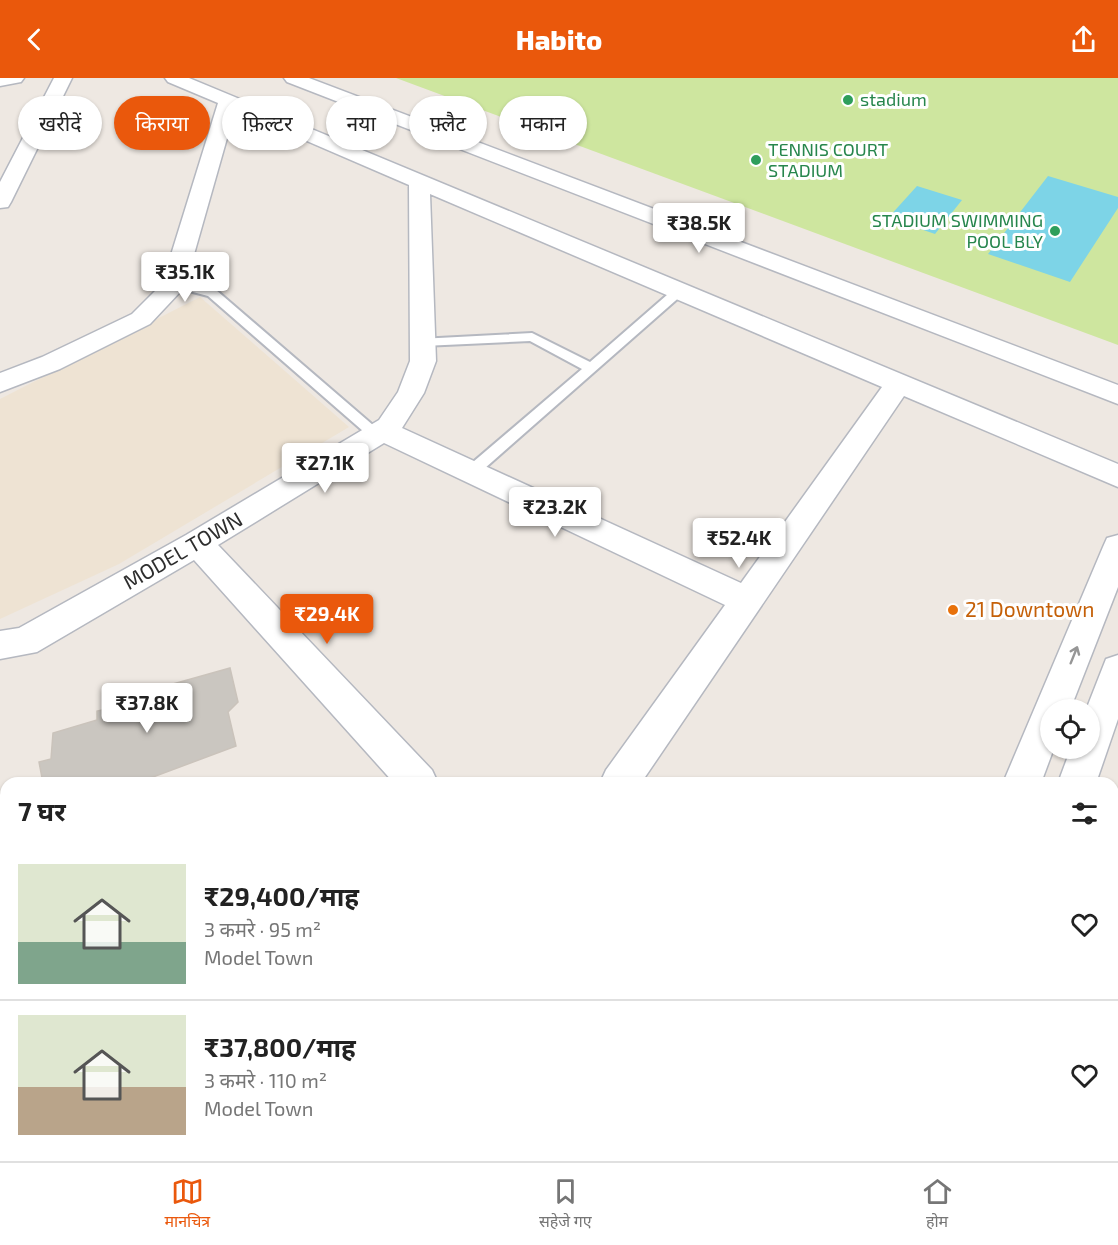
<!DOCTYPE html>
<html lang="hi">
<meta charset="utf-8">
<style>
body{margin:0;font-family:"Exo 2","Noto Sans Devanagari",sans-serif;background:#f6f6f6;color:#222;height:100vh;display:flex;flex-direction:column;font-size:22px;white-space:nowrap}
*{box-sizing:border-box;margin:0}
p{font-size:20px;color:#767676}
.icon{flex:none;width:33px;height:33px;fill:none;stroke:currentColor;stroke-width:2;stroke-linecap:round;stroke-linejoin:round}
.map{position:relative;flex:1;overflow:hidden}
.details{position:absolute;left:0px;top:699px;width:1119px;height:384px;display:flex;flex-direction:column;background:#fff;border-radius:18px 18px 0 0;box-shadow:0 2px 4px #0004}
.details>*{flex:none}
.banner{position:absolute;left:18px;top:18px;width:600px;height:54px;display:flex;gap:12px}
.buttons{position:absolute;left:1040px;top:621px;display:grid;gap:12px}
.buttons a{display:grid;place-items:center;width:60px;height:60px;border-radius:50%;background:#fff;box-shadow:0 2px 4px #0004;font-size:30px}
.price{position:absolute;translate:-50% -51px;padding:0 14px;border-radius:6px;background:#fff;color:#222;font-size:20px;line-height:39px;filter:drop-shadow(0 2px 3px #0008)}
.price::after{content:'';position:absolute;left:50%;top:36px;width:18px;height:14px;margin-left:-9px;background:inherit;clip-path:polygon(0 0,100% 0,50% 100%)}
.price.current{background:#ea580c;color:#fff}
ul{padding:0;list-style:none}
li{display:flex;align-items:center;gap:18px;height:150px;padding:0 18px}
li+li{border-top:2px solid #e0e0e0}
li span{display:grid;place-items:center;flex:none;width:168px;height:120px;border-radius:0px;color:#555}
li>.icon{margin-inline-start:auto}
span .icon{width:72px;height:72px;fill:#fffc;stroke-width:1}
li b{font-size:26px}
h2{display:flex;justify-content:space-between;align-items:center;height:72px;padding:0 18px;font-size:26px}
.chip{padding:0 21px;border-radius:27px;background:#fff;box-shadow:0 2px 4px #0004;font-size:21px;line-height:54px}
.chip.current{background:#ea580c;color:#fff}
header{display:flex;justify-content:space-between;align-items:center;height:78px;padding:0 18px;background:#ea580c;color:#fff;font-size:27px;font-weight:800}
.tab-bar{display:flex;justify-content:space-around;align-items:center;height:84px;border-top:2px solid #e0e0e0;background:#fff;font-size:16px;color:#767676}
.tab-bar a{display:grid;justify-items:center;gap:3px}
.tab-bar .current{color:#ea580c}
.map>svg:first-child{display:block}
.education{fill:#eee3d3}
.pitch{fill:#cee69f}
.water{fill:#7dd4e7}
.building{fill:#cac6c0;stroke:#cac3bb;stroke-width:1.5}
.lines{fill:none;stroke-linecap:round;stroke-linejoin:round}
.lane-casing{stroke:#b5b8c0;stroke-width:4}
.street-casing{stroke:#b5b8c0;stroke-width:3}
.secondary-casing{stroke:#b5b8c0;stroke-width:3}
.lane{fill:#fff;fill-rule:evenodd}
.street{fill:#fff;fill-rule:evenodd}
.secondary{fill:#fff;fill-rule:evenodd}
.oneway{stroke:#969696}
.leisure-dot{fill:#2e9e5b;stroke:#fff;stroke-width:2}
.food-dot{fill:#e8710a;stroke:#fff;stroke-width:2}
.labels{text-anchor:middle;stroke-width:6;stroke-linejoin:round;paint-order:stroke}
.far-leisure-label{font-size:18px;fill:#27864d;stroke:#fff;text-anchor:start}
.street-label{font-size:21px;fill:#2e2e2e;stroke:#fff}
.food-label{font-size:21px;fill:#c56008;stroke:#fff;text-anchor:start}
</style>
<header><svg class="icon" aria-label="back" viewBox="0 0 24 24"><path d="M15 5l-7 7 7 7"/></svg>Habito<svg class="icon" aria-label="share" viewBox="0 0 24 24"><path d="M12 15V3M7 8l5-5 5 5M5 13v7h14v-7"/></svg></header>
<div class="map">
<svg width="1118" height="1083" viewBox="0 0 1118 1083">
<rect width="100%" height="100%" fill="#eee8e2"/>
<path class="education" d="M 200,219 L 349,349 L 119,486 L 0,541 L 0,321 Z"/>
<path class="pitch" d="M 396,0 L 1118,0 L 1118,267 Z"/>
<path class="water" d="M 1048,98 L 1118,119 L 1118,130 L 1070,204 L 988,176 Z
M 917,108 L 962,122 L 935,156 L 888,140 Z"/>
<path class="building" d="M 230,590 L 238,624 L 228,634 L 236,668 L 137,705 L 43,705 L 39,684 L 51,681 L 53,655 L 97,642 L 97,633 L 130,626 L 130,618 Z"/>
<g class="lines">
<defs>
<path id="lane" d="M 174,202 L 216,212 L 381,354 L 383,357 L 381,360 L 371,360 L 208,218 L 170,208 L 168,206 Z
M 679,209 L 683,210 L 683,216 L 476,398 L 466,398 L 464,394 L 466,390 L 582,291 L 530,263 L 423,268 L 419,267 L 417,264 L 419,261 L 532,255 L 590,284 L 675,210 Z"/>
<path id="street" d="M 0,0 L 24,0 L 21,4 L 0,8 Z
M 54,0 L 72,0 L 11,124 L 8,129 L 0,130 L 0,104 Z
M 165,0 L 189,0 L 1118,386 L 1118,409 L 904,318 L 641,705 L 600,705 L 606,692 L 725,527 L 384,365 L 218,467 L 432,692 L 438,705 L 394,705 L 194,482 L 37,574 L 0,581 L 0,553 L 19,550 L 186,457 L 379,342 L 398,314 L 410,283 L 409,107 L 235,32 L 185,208 L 181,213 L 150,246 L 60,291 L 0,314 L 0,295 L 42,279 L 132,236 L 162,206 L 218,25 L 168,4 ZM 430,116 L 882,309 L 741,505 L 402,350 L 424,315 L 436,283 Z
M 284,0 L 309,0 L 1118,307 L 1118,326 L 287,4 Z
M 1113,813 L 1118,815 L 1118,857 L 1113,855 Z
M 324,1077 L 375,1077 L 373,1083 L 322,1083 Z
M 738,1077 L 789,1077 L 791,1083 L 740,1083 Z
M 1033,1077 L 1088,1077 L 1090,1083 L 1035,1083 Z"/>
<path id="secondary" d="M 1118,457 L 1118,509 L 1070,632 L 1050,632 L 1050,670 L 1054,670 L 1041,705 L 1003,705 L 1103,469 L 1107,460 Z
M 1118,577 L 1118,641 L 1096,705 L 1058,705 L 1071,670 L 1089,670 L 1089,632 L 1086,632 L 1106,581 Z
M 845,1077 L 893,1077 L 891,1083 L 843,1083 Z
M 917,1077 L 965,1077 L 963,1083 L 915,1083 Z"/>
</defs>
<use href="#lane" class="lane-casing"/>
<use href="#street" class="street-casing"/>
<use href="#secondary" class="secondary-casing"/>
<use href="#lane" class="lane"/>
<use href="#street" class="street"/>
<use href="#secondary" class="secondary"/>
</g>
<defs><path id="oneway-shaft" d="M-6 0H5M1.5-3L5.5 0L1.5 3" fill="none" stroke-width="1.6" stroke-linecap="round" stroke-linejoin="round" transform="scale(1.5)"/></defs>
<use class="oneway" href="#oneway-shaft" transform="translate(1074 577) rotate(-68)"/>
<g class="leisure-dot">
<circle cx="848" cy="22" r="6"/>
<circle cx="756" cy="82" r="6"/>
<circle cx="1055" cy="153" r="6"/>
</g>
<circle class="food-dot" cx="953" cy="532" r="6"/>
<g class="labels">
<g class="far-leisure-label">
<text x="860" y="28">stadium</text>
<text x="768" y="78">TENNIS COURT<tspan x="768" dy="21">STADIUM</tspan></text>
<text x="1043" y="149" text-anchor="end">STADIUM SWIMMING<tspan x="1043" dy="21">POOL BLY</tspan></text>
</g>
<g class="street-label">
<text transform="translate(183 473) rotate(-30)" y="7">MODEL TOWN</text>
</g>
<g class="food-label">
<text x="965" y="539">21 Downtown</text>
</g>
</g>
</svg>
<div class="buttons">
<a><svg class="icon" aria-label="locate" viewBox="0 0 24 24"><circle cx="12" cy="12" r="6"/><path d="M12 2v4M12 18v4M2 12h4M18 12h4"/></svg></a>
</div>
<b class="price" style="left:699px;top:176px">₹38.5K</b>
<b class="price" style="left:185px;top:225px">₹35.1K</b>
<b class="price" style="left:325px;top:416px">₹27.1K</b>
<b class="price" style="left:555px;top:460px">₹23.2K</b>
<b class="price" style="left:739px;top:491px">₹52.4K</b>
<b class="price current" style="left:327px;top:567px">₹29.4K</b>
<b class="price" style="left:147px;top:656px">₹37.8K</b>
<div class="banner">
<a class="chip">खरीदें</a>
<a class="chip current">किराया</a>
<a class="chip">फ़िल्टर</a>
<a class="chip">नया</a>
<a class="chip">फ़्लैट</a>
<a class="chip">मकान</a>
</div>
<section class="details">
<h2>7 घर<svg class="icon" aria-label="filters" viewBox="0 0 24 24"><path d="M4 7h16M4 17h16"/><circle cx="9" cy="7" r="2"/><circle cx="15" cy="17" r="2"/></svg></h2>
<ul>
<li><span style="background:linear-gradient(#dfe7d0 65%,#7fa58c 0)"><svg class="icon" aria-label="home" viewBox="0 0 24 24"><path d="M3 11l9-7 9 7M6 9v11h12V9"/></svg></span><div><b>₹29,400/माह</b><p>3 कमरे · 95 m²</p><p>Model Town</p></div><svg class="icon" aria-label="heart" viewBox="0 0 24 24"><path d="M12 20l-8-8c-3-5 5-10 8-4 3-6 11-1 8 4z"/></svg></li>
<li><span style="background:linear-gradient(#dfe7d0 60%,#b9a48a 0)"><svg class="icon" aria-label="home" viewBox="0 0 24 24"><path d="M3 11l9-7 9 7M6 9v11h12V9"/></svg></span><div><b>₹37,800/माह</b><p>3 कमरे · 110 m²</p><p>Model Town</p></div><svg class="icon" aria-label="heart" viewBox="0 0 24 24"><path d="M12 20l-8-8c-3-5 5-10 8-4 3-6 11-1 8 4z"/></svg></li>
</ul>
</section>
</div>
<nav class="tab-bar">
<a class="current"><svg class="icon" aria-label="map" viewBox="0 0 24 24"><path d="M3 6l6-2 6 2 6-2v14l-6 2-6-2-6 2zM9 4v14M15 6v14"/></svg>मानचित्र</a>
<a><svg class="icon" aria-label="saved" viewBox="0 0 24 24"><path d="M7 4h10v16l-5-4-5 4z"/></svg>सहेजे गए</a>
<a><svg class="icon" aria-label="home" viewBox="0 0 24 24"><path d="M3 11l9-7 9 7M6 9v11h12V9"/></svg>होम</a>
</nav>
